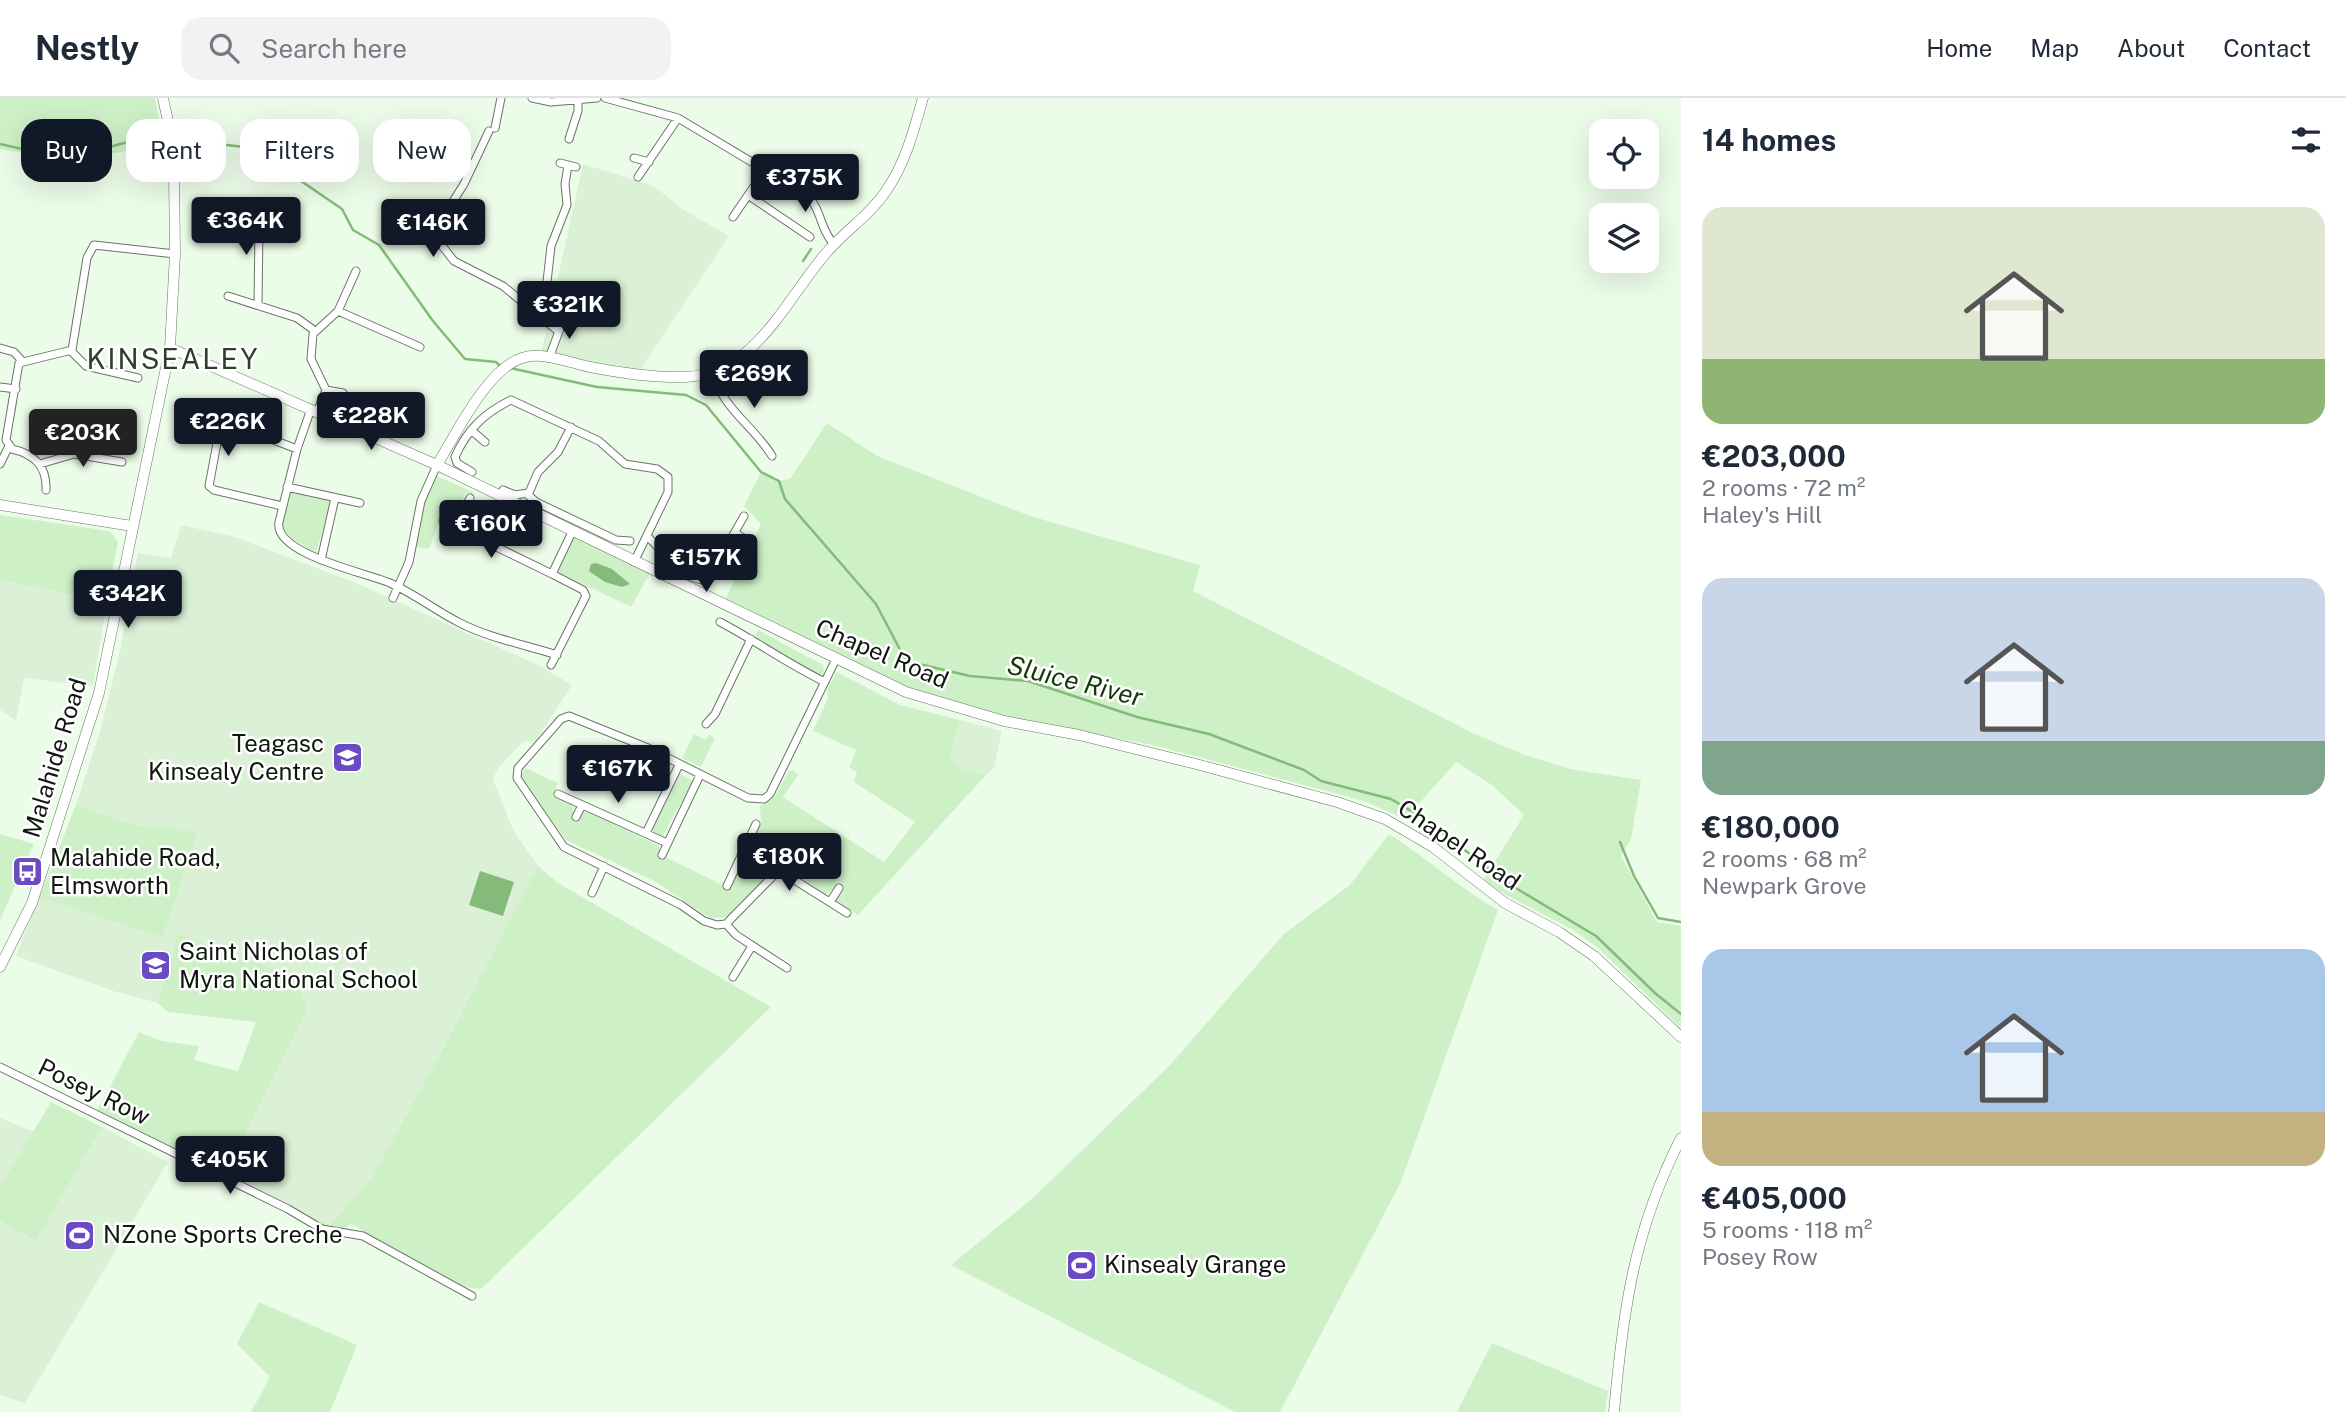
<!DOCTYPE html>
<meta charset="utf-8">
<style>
body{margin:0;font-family:"Public Sans",sans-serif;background:#f2f2f3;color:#1f2937;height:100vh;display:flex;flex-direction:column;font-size:26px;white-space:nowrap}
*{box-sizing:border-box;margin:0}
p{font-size:23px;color:#747a83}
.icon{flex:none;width:38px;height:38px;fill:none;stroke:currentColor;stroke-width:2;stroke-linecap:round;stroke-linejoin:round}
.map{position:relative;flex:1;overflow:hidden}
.details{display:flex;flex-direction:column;background:#fff;width:665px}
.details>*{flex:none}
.guide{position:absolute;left:21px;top:21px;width:665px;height:63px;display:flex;gap:14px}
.fabs{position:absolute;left:1589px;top:21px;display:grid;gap:14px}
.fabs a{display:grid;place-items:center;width:70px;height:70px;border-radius:14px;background:#fff;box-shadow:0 7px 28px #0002;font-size:35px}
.price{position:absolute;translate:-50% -60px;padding:0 16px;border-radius:7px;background:#111827;color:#fff;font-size:23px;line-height:46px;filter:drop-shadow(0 2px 4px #0008)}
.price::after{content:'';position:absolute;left:50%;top:42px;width:21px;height:16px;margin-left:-10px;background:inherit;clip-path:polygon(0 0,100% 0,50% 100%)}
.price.on{background:#222;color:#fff}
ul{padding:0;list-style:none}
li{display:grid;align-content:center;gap:14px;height:371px;padding:0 21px}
li span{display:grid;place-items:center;height:217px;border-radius:21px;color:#555}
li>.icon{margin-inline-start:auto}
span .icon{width:126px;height:126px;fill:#fffc;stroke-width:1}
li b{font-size:30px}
h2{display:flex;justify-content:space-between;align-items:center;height:84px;padding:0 21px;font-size:30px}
.pill{padding:0 24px;border-radius:21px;background:#fff;box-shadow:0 7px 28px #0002;font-size:24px;line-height:63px}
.pill.on{background:#111827;color:#fff}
header{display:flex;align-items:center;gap:42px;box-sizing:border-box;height:98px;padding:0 35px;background:#fff;border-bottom:2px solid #e0e1e3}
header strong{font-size:33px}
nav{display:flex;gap:38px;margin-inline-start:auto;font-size:24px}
.search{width:490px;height:63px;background:#f2f2f3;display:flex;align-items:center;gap:18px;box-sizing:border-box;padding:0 24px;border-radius:21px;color:#747a83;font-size:26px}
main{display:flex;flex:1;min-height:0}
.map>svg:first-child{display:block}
.built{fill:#dbf1d6}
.green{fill:#cdf0c7}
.water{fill:#84ba7a}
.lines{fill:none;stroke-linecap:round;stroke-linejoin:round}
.stream{stroke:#84ba7a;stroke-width:2.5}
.street-casing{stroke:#687665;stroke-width:9}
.secondary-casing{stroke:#687665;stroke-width:11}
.street{stroke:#fff;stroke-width:7}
.secondary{stroke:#fff;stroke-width:10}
.labels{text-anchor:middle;stroke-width:5;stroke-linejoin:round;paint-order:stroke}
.street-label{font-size:24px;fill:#111710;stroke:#fff}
.poi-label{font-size:24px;fill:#111710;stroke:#fff;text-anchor:start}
.water-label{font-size:26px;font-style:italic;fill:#13380c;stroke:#fff}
.quarter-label{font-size:28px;letter-spacing:2px;fill:#2f3d2d;stroke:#fff}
</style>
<header>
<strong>Nestly</strong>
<div class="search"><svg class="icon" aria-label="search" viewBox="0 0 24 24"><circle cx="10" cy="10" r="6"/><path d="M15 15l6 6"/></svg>Search here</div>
<nav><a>Home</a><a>Map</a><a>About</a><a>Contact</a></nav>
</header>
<main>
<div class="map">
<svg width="1681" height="1314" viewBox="0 0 1681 1314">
<rect width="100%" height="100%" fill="#ebfce8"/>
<path class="built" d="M 583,66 L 654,88 L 682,111 L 729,138 L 638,275 L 541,256 Z
M 181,427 L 235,439 L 356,485 L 538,567 L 572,587 L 536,643 L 523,644 L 498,670 L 493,681 L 513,732 L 538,768 L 439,958 L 371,1081 L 326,1131 L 225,1077 L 306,912 L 168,914 L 158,905 L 113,893 L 16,858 L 76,707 L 101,630 L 120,553 L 138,455 L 171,460 Z
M 86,473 L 111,479 L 93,588 L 24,580 L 16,622 L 0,612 L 0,482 L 75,497 Z
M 960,622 L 1002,633 L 994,670 L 986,677 L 963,672 L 950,659 Z
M 0,1020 L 35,1034 L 0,1089 Z
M 102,1029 L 168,1064 L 25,1305 L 0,1297 L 0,1123 L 36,1143 Z"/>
<path class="green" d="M 0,0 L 155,0 L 163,48 L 65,62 L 0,51 Z
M 827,325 L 877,358 L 1030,418 L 1200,467 L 1193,493 L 1473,635 L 1525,657 L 1570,671 L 1641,682 L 1631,741 L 1621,758 L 1657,824 L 1681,828 L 1681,930 L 1597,849 L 1573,832 L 1482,784 L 1524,717 L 1492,687 L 1456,664 L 1405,721 L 1364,703 L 1153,647 L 1041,626 L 950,604 L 907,589 L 725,502 L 761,426 L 744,408 L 761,374 L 779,383 L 790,381 Z
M 434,377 L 473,394 L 471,397 L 466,395 L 453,419 L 441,418 L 429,451 L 416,449 L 422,407 Z
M 290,392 L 328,401 L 330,407 L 316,455 L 282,435 L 280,426 Z
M 0,417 L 110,433 L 118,444 L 111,479 L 86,473 L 75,497 L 0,482 Z
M 574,439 L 650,475 L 631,509 L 558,474 Z
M 758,532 L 823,567 L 824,575 L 818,578 L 772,551 L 755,538 Z
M 837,574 L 900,607 L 960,622 L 950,659 L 963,672 L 986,677 L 858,817 L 836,803 L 842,792 L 836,788 L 826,797 L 752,747 L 761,725 L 760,708 L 774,700 L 789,673 L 793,672 L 798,677 L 783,699 L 884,764 L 915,724 L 854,684 L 857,674 L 849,670 L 856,652 L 813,633 L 828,600 L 827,592 Z
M 694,636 L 706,642 L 709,637 L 715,640 L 701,669 L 682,660 Z
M 525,670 L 558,685 L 553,698 L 573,707 L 573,719 L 579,722 L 583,714 L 589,714 L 659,748 L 659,756 L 729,790 L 747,756 L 770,770 L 771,775 L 728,819 L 710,820 L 656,784 L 566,742 L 520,681 Z
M 679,675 L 693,683 L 662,739 L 653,734 L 652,730 Z
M 76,707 C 95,713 151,738 167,728 L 197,735 L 163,839 L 40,800 Z
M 0,736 L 34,746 L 0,822 Z
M 1389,736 C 1427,760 1459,790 1498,812 L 1401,1084 L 1280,1314 L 1235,1314 L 951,1167 L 1033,1100 L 1171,966 L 1284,836 L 1350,787 Z
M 538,768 L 558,785 L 771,909 L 481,1191 L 463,1189 L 351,1126 L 335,1135 L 326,1131 L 371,1081 L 439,958 Z
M 178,836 L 295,879 L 307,911 L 225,1077 L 97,1013 L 139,934 L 162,943 L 199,948 L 194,962 L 238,973 L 256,924 L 168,914 L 158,905 Z
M 51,1004 L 102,1029 L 36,1143 L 0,1123 L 0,1089 Z
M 259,1204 L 357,1247 L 330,1314 L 251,1314 L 270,1279 L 237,1246 Z
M 1492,1245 L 1608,1293 L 1605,1314 L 1457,1314 Z"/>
<path class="water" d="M 596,465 L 612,471 L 630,486 L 622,489 L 605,484 L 589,473 L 591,466 Z
M 480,773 L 514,784 L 503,818 L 469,807 Z"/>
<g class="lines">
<path class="stream" d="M 174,41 L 253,50 L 342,111 L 353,132 L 379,147 L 433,223 L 465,261 L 496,264 L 499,267
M 0,46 C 35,55 73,59 109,49 C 129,44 145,37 167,40
M 803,163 L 811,151
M 510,270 L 597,289 L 686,297 L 706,307 L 761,374 L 779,383 L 785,401 L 876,506 L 906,563 L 970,578 L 1028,583 L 1137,619 L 1209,636 L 1304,672 L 1321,683 L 1391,701 L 1423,720 L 1509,786 L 1596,838 L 1655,895 L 1681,916
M 1620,744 L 1634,778 L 1658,820 L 1681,824"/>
<defs>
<path id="street" d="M 532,0 L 551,4 L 597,0
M 605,0 L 678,20 L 807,97 C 822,112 820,132 834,146
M 495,30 L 501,0
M 489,33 L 464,86 L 445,116 L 440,137 L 443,149 L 454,163 L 503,188 L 558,233
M 569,41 L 578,13 L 578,2
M 634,60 L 649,64
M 560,65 L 576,69
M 638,79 L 678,20
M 748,97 L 810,139
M 231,113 L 259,131 L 258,206
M 733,119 L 764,74
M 223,125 L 237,105
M 228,198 L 297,220 L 315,233
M 529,208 L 547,184 L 551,148 L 567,107 L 565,86 L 568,67
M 338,213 L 420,249
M 0,250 L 14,254 L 22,263
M 71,253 L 86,268 L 138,280
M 549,260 L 564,220
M 714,274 C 719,308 755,329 772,358
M 0,289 L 16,291
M 326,292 L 343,295 L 356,311 L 398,330
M 311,311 L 297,351 L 279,424 C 273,456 367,475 390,485 C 415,496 436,513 460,525 C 489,540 526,547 557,557
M 317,314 L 326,292 L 311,261 L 313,236 L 338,213 L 356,173
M 571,329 L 558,354 L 538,374 L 528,397 L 536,404 L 616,442 L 630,443
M 471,332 L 485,344
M 0,366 L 9,348
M 40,366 L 74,356 L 122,364
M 472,374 L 457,365 L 455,359 C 467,332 484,315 511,302 L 599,343 L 625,366 L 657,371 L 668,379 L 668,394 L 634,464
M 287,389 L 360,405
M 46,392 C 47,368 34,356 12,351 L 6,342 L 19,265 L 72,252 L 87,160 L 94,147 L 175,156
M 503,392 L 515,397 L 528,395
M 282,408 L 214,392 L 209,388 L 217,345 L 225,327 L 229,325 L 297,351
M 443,423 L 552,476
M 455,429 L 470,400
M 735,435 L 750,444
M 648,439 L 687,478 L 702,482 L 714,471 L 744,418
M 321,462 L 335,400
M 393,500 L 409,464 L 421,403 L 437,367
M 720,524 C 756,543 788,566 825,584
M 551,567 L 586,498 L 583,492 L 552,476 L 572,434
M 706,626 L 715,616 L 751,541
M 558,696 L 667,745
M 576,719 L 582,707
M 646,735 L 679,667
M 745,751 L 847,815
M 662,757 L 700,677
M 727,788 L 756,726
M 592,795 L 604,768
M 830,804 L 839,790
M 726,826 L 717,827 L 704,823 L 681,807 L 564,749 L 517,680 L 518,670 L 561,621 L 569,618 L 648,650 L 748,700 L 764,701 L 770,696 L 836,561
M 726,826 L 736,837 L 787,870
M 726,826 L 779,772
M 733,879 L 752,848
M 0,969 L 288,1111 L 322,1131 L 363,1138 L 472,1198"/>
<path id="secondary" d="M 170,250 L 437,367 L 906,594 L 1004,623 L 1079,637 L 1196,666 L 1337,704 L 1385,721 L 1433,749 L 1505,805 L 1559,834 L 1594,858 L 1681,939
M 437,367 C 456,336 487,271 522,260 C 542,253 570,265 590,269 C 621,275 653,280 685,279 C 755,277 786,201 827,154 C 845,133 870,117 886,93 C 905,66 914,32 923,0
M 0,407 L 132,428
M 0,869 L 32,805 L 99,595 L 170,250 L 175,156 L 174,76 L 174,51 L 163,0
M 1614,1314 C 1623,1212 1634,1132 1681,1040"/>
</defs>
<use href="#street" class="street-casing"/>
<use href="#secondary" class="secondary-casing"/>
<use href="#street" class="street"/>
<use href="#secondary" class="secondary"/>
</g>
<defs>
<symbol id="university-square" viewBox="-11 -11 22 22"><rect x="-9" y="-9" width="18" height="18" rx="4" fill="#6a4bc3" stroke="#fff"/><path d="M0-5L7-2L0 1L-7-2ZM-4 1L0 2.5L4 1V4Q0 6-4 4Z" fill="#fff"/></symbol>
<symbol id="bus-square" viewBox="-11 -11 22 22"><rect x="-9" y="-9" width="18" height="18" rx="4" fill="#6a4bc3" stroke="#fff"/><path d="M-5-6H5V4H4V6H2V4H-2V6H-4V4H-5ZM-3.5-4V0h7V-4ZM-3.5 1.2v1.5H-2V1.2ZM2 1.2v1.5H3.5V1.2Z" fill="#fff"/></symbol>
<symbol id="school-square" viewBox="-11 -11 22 22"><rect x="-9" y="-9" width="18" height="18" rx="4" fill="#6a4bc3" stroke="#fff"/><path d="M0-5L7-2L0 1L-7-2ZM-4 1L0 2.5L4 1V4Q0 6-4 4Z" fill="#fff"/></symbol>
<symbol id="stadium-square" viewBox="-11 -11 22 22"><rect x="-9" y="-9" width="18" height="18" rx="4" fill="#6a4bc3" stroke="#fff"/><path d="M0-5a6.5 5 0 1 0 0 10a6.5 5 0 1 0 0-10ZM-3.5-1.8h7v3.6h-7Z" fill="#fff"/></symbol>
</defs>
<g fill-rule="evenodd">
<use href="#university-square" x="330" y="642" width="35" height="35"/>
<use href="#bus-square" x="10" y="756" width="35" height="35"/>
<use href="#school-square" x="138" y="850" width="35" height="35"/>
<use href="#stadium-square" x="62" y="1120" width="35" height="35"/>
<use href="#stadium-square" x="1064" y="1150" width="35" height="35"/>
</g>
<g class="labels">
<g class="street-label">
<text transform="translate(882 556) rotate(23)" y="8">Chapel Road</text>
<text transform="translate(55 660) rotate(-73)" y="8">Malahide Road</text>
<text transform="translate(1459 747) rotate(34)" y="8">Chapel Road</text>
<text transform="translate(94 994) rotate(26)" y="8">Posey Row</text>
</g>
<g class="poi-label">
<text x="324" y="654" text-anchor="end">Teagasc<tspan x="324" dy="28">Kinsealy Centre</tspan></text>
<text x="50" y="768">Malahide Road,<tspan x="50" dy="28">Elmsworth</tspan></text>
<text x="179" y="862">Saint Nicholas of<tspan x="179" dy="28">Myra National School</tspan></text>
<text x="103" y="1145">NZone Sports Creche</text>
<text x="1104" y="1175">Kinsealy Grange</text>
</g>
<g class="water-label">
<text transform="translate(1075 583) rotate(14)" y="9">Sluice River</text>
</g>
<g class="quarter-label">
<text x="173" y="271">KINSEALEY</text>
</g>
</g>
</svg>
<div class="fabs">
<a><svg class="icon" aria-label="locate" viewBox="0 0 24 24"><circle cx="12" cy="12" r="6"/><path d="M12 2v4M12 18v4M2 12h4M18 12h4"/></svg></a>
<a><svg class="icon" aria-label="layers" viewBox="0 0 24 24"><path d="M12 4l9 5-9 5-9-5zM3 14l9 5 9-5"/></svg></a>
</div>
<b class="price" style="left:805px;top:116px">€375K</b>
<b class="price" style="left:246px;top:159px">€364K</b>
<b class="price" style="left:433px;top:161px">€146K</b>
<b class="price" style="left:569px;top:243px">€321K</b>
<b class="price" style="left:754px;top:312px">€269K</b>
<b class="price" style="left:371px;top:354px">€228K</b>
<b class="price" style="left:228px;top:360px">€226K</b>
<b class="price on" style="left:83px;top:371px">€203K</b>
<b class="price" style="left:491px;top:462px">€160K</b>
<b class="price" style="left:706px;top:496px">€157K</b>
<b class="price" style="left:128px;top:532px">€342K</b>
<b class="price" style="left:618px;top:707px">€167K</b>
<b class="price" style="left:789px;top:795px">€180K</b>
<b class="price" style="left:230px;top:1098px">€405K</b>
<div class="guide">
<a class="pill on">Buy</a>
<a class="pill">Rent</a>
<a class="pill">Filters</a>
<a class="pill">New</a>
</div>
</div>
<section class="details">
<h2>14 homes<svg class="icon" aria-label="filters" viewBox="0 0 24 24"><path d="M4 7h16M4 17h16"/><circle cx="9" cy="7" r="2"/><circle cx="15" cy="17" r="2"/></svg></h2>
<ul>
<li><span style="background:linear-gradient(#dfe7d0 70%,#8fb573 0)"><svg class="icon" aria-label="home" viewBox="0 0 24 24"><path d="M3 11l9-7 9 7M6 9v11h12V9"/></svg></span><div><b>€203,000</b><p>2 rooms · 72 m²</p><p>Haley's Hill</p></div></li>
<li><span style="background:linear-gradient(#c9d6e8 75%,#7fa58c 0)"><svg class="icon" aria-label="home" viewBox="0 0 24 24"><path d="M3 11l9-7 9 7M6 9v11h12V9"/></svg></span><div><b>€180,000</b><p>2 rooms · 68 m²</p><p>Newpark Grove</p></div></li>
<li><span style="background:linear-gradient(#a9c7e8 75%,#c2b280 0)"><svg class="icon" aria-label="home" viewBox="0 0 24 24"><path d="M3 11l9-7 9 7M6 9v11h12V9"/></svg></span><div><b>€405,000</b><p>5 rooms · 118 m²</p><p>Posey Row</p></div></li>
</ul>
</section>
</main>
